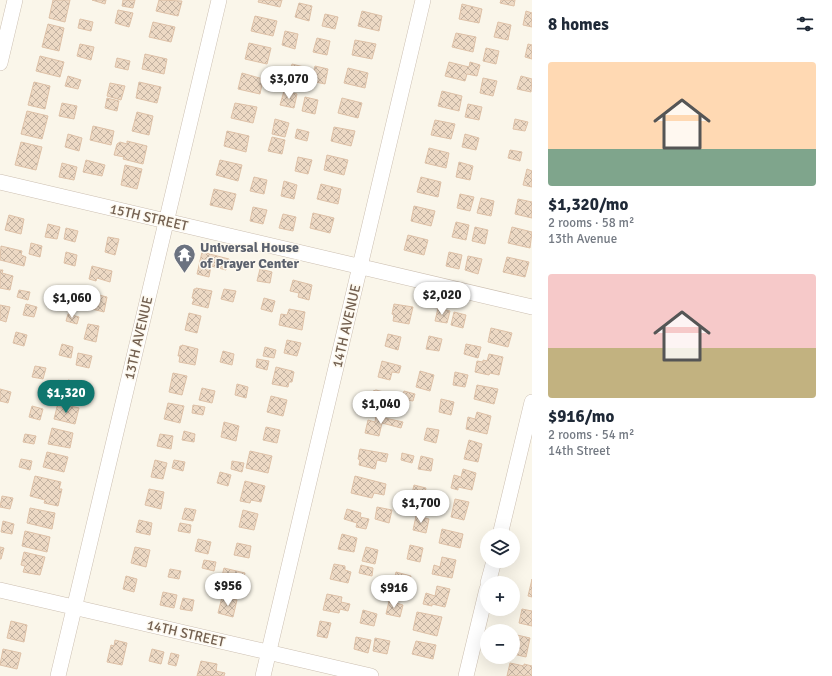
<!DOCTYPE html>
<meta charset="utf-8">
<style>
body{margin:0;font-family:Signika,sans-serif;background:#f6f6f7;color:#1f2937;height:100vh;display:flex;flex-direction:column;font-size:15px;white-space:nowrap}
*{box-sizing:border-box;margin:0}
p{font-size:13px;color:#747a83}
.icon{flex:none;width:22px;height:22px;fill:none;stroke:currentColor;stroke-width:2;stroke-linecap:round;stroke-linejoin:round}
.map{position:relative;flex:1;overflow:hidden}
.sheet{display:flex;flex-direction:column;background:#fff;width:300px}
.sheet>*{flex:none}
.controls{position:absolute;left:480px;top:528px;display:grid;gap:8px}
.controls a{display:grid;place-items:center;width:40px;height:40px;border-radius:50%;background:#fff;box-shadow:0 4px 16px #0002;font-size:20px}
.price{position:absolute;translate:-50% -34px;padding:0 9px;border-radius:14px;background:#fff;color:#222;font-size:13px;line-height:26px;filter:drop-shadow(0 1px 2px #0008)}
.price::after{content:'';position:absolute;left:50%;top:24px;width:12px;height:9px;margin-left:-6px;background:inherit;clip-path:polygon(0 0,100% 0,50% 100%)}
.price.current{background:#0f766e;color:#fff}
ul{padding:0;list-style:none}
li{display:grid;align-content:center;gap:8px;height:212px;padding:0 16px}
li span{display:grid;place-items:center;height:124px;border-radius:4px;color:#555}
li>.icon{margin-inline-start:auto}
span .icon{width:72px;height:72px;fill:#fffc;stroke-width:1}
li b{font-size:17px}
h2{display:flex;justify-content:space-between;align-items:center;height:48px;padding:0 16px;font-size:17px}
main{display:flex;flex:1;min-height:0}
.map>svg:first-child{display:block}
.building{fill:url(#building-cross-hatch);stroke:#dec1a7}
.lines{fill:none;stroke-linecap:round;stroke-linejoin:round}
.minor-casing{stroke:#ccbfb1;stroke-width:16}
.minor{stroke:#fff;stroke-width:15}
.labels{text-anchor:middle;stroke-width:3;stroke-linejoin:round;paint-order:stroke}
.street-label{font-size:14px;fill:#736050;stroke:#fdf9f0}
.worship-label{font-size:14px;font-weight:bold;fill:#5b616d;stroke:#fdf9f0;text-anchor:start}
</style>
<main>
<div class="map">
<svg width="532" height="676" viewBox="0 0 532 676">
<defs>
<pattern id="building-cross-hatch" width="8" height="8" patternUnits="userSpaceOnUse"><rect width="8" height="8" fill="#edd9c4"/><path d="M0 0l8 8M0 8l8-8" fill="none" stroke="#c4b3a2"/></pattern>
</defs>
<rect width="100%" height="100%" fill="#faf6ea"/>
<path class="building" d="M 53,0 L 70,0 L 65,22 L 49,18 Z
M 92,0 L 106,0 L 105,4 Z
M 123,0 L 135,0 L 133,8 L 122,6 Z
M 159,0 L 182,1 L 178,16 L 156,11 Z
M 259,0 L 282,0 L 280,7 L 258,2 Z
M 501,0 L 515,0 L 514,6 L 500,3 Z
M 299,3 L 312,6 L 309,21 L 295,17 Z
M 462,4 L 482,9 L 479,23 L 459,19 Z
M 118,10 L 133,13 L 129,27 L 115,23 Z
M 362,11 L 382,16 L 379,31 L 358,26 Z
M 526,11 L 532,13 L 532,27 L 523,25 Z
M 325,14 L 338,17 L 335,29 L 322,26 Z
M 255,16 L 277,21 L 273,36 L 251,31 Z
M 80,19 L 93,22 L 91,31 L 78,28 Z
M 153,22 L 175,27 L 171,42 L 149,37 Z
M 498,22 L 511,25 L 508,40 L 494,37 Z
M 48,24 L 64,28 L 59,51 L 42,47 Z
M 285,31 L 298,34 L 295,49 L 282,45 Z
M 456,33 L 476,37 L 473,52 L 452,47 Z
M 317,38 L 330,41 L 327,55 L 313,52 Z
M 355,40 L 376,44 L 372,59 L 352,55 Z
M 249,43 L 271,48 L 267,64 L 245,59 Z
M 80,44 L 94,47 L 91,60 L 77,56 Z
M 528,44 L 532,45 L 532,59 L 525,57 Z
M 486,48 L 499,51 L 496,64 L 483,61 Z
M 145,54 L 167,59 L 164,74 L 142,69 Z
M 40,56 L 64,62 L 60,77 L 36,71 Z
M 117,58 L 130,61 L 128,70 L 115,67 Z
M 449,62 L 469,67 L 470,62 L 480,65 L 477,76 L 467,74 L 465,81 L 445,76 Z
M 292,64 L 304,67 L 301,80 L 289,77 Z
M 315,66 L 328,69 L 325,84 L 311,81 Z
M 348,68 L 368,73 L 365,88 L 344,83 Z
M 242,73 L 263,79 L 260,94 L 238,89 Z
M 68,76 L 81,80 L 78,89 L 65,86 Z
M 521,76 L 532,79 L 531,92 L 517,89 Z
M 483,78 L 497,81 L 493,96 L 480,93 Z
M 34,82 L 50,86 L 45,109 L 28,105 Z
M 139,82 L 161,87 L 157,103 L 136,98 Z
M 110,83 L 125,86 L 121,100 L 107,96 Z
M 284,91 L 297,94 L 294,108 L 280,105 Z
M 442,91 L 462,96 L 459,111 L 438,106 Z
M 305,97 L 318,100 L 315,114 L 302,111 Z
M 107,98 L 119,101 L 117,111 L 105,108 Z
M 342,98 L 362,103 L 358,118 L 338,113 Z
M 62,103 L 77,106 L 74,119 L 59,116 Z
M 235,103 L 257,107 L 253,123 L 231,118 Z
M 468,104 L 482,107 L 479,120 L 465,117 Z
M 27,111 L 48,116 L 42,139 L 21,134 Z
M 137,112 L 153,116 L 149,135 L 132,131 Z
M 275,119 L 289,123 L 285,137 L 272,134 Z
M 515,119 L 528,122 L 525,131 L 513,129 Z
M 435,120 L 455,124 L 451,139 L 431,135 Z
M 93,126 L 114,131 L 111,145 L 90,140 Z
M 334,127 L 355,131 L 351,146 L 331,141 Z
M 297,129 L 309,132 L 307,141 L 295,138 Z
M 227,131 L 249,136 L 246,152 L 224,146 Z
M 68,134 L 82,138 L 79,151 L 65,147 Z
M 465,134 L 479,138 L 476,150 L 462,147 Z
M 272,137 L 285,140 L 282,154 L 268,151 Z
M 127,141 L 147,146 L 143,164 L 123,159 L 124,157 L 114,155 L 117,144 L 120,142 L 127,144 Z
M 21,142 L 42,147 L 36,170 L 15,165 Z
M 429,148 L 449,153 L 446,168 L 425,163 Z
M 510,150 L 522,152 L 520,161 L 508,158 Z
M 327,155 L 348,160 L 344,175 L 324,170 Z
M 298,157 L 312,160 L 308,174 L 295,171 Z
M 86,160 L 105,165 L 102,176 L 83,172 Z
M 220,160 L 242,165 L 238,181 L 216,175 Z
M 459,162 L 473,166 L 470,180 L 456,177 Z
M 62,163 L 77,167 L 74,180 L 59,177 Z
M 125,165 L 142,169 L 137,189 L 121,185 Z
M 527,169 L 532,171 L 532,187 L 523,185 Z
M 254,177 L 267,180 L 264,194 L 250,191 Z
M 421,177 L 441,182 L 438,197 L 417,192 Z
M 284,181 L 297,185 L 294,199 L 281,196 Z
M 321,184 L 341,189 L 338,204 L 317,199 Z
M 214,189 L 236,194 L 232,210 L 210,205 Z
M 460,194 L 474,197 L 470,211 L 457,208 Z
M 481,198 L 494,201 L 491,216 L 477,213 Z
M 518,199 L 532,202 L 532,218 L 515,214 Z
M 414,206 L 435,211 L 431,226 L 411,221 Z
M 253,207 L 267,210 L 263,224 L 250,221 Z
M 313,213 L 334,218 L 330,233 L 310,228 Z
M 283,214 L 296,217 L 293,231 L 279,228 Z
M 9,215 L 24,219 L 21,234 L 5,230 Z
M 456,222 L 469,225 L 466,240 L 452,237 Z
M 48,224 L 60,227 L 57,239 L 45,237 Z
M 475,227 L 488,230 L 485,244 L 472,241 Z
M 512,227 L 532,232 L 530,248 L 508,243 Z
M 66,228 L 78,231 L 75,242 L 64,239 Z
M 408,235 L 428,240 L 424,255 L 404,250 Z
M 108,237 L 119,239 L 115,255 L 105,252 Z
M 31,243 L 42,246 L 40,257 L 29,254 Z
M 1,246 L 22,251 L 21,255 L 26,257 L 24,266 L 0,260 Z
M 66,252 L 77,255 L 75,266 L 64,263 Z
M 202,252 L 229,259 L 226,270 L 211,266 L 209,277 L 197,274 Z
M 449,252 L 462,255 L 459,269 L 446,266 Z
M 468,256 L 482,259 L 478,274 L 465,270 Z
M 507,257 L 529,262 L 525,277 L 503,272 Z
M 92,266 L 112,271 L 110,282 L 97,278 L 96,281 L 89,279 Z
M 260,269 L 272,272 L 270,283 L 257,281 Z
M 0,270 L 3,270 L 2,273 L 13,276 L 10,290 L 0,288 Z
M 293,280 L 312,285 L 309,300 L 298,297 L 299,293 L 290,291 Z
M 196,288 L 212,291 L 208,308 L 192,304 L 194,299 L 192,298 L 194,289 L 196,289 Z
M 224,289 L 236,291 L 233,302 L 221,299 Z
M 19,290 L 30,292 L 28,300 L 17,297 Z
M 83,291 L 107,297 L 104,312 L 84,307 L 85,300 L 82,299 Z
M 52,294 L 63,296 L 61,307 L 50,305 Z
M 264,298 L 275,301 L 272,312 L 261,309 Z
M 26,304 L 37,307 L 34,317 L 23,315 Z
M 394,304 L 413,307 L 409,324 L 393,321 L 394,315 L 392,314 Z
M 0,305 L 10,307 L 6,322 L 0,320 Z
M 438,308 L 450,311 L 447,323 L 435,321 Z
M 289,309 L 305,312 L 302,330 L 279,325 L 281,314 L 287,315 Z
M 454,312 L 466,315 L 463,328 L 451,325 Z
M 189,313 L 201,316 L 197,333 L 185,330 Z
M 68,314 L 79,317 L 77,324 L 66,321 Z
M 88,324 L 99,326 L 96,342 L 84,339 Z
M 491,328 L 512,333 L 508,347 L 488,342 Z
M 16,332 L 27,335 L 24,346 L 13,343 Z
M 388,334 L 401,337 L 398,350 L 385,346 Z
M 429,336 L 442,339 L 439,351 L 426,349 Z
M 287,340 L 301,343 L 297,356 L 284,353 Z
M 62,344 L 73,347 L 71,358 L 59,355 Z
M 466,344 L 481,347 L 478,358 L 464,354 Z
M 182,345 L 198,349 L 195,365 L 179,362 L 180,356 L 178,356 L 180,346 L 182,346 Z
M 265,347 L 276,350 L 274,358 L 263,356 Z
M 223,351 L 234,354 L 232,365 L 220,362 Z
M 78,353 L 92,356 L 89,368 L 76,365 Z
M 489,354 L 503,357 L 499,375 L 490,373 L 489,375 L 475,372 L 477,361 L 483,362 L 483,360 L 487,361 Z
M 257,359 L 269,361 L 267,370 L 256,367 Z
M 382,361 L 401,366 L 399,373 L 392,372 L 390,380 L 378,377 Z
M 35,366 L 46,368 L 43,379 L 32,377 Z
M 276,367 L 292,371 L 294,372 L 292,382 L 289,382 L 288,387 L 272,384 Z
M 420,371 L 434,375 L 430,391 L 416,387 Z
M 455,372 L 468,375 L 465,387 L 453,385 Z
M 173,373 L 187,376 L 182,395 L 169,392 Z
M 68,380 L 86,384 L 83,395 L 82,394 L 80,400 L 64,396 Z
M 237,384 L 248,387 L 246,398 L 235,395 Z
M 477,385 L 498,389 L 494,404 L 474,399 Z
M 202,388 L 215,391 L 212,403 L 199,400 Z
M 0,389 L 11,392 L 8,403 L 0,401 Z
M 376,390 L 392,394 L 388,411 L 372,407 L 373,401 L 371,401 L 373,391 Z
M 404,391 L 415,394 L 413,401 L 402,399 Z
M 271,396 L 287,400 L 283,416 L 267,412 Z
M 441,399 L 454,402 L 451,415 L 439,412 Z
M 58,403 L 79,408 L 75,424 L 54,419 Z
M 168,403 L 184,406 L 180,423 L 164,419 Z
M 193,405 L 205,407 L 203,415 L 192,413 Z
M 32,406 L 43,409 L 40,420 L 29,417 Z
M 477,412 L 491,416 L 487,434 L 466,429 L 468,417 L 475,419 Z
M 376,416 L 403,422 L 401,428 L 382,423 L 379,436 L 365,433 L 368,420 L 375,422 Z
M 224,422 L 239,426 L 236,441 L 221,437 Z
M 266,427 L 280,430 L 277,443 L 263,440 Z
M 52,428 L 73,433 L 70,448 L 48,444 Z
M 427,428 L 439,430 L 436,443 L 424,440 Z
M 184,431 L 195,434 L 194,442 L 182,440 Z
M 25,434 L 36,436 L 34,444 L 23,442 Z
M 160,434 L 173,436 L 171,449 L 157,446 Z
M 469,440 L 482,444 L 478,462 L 464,459 Z
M 360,449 L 388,454 L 386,462 L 377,460 L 375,469 L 359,465 L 360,460 L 358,459 Z
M 250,451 L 272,456 L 268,473 L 246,468 Z
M 47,452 L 68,457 L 64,472 L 43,467 Z
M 402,453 L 414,456 L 412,463 L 401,460 Z
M 421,456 L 433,459 L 431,471 L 418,469 Z
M 21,459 L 32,461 L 30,470 L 19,467 Z
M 155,460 L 167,463 L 163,479 L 151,477 Z
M 174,460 L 185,462 L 183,471 L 172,468 Z
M 232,461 L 244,463 L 242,472 L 231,469 Z
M 463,469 L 476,473 L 472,490 L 458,487 L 458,490 L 451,488 L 454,475 L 461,477 Z
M 220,472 L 231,475 L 228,486 L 217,483 Z
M 35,476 L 61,482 L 59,489 L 62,489 L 58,506 L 44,503 L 45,500 L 30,496 Z
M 355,476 L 386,484 L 384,495 L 374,493 L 372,498 L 351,493 Z
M 245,481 L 265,486 L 261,502 L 251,500 L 250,503 L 240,501 Z
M 414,485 L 426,488 L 423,500 L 411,498 Z
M 149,489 L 164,492 L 161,509 L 145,505 Z
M 2,496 L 13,498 L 10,509 L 0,507 Z
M 455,499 L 469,502 L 464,520 L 451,517 Z
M 377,507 L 392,510 L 389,523 L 375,519 Z
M 30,508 L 55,513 L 52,529 L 27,523 Z
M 185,508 L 196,510 L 193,521 L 182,519 Z
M 347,509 L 361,513 L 360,517 L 369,519 L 366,529 L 356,527 L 357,523 L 344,519 Z
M 243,510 L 258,514 L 254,530 L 239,527 Z
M 416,516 L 429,519 L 426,533 L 413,530 Z
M 139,520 L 152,523 L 150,535 L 136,532 Z
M 3,521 L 14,524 L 12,534 L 1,532 Z
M 180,523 L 191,525 L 190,533 L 178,531 Z
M 442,529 L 463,534 L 460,548 L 439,543 Z
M 25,531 L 50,537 L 47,552 L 22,546 Z
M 342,534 L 357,538 L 354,552 L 338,549 Z
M 198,539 L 211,542 L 208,554 L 195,551 Z
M 237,543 L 251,546 L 249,558 L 234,555 Z
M 410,545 L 423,548 L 420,562 L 407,559 Z
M 0,547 L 4,548 L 1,559 L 0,559 Z
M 135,547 L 150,550 L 146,567 L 131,563 Z
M 366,547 L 378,550 L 375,564 L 362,561 Z
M 24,552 L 45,557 L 40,575 L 23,572 L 25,566 L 21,565 Z
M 442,557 L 456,560 L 452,578 L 432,574 L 434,565 L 440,567 Z
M 204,560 L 216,562 L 214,571 L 202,568 Z
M 334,564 L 345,566 L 345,570 L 351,572 L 348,583 L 330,579 Z
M 361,565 L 373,568 L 372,576 L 359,573 Z
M 224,568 L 245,573 L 241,589 L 220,584 Z
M 170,569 L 181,571 L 179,579 L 168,577 Z
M 396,572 L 411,576 L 408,588 L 393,585 Z
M 126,576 L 137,579 L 134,592 L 123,589 Z
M 532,579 L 532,597 L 528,596 Z
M 437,586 L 450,589 L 445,607 L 432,604 L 432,606 L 423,604 L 426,593 L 435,596 Z
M 163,592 L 177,595 L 174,608 L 160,605 Z
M 327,594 L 342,597 L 341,602 L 350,604 L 348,611 L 340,609 L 339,613 L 323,610 Z
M 222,597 L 237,600 L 233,617 L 218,613 Z
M 183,598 L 194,600 L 192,611 L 180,609 Z
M 389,601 L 403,605 L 400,617 L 386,614 Z
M 522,609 L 532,611 L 532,626 L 519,623 Z
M 363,610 L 377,614 L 374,626 L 360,623 Z
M 417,612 L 442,617 L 437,636 L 413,630 Z
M 11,621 L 27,625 L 24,642 L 7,638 Z
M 320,621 L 331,623 L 327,638 L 317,636 Z
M 517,635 L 530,638 L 526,657 L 513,654 Z
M 356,637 L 371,640 L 368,653 L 354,649 Z
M 375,638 L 390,641 L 387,654 L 373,651 Z
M 115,640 L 127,643 L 122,665 L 107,662 L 111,645 L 114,646 Z
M 416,641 L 436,645 L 433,659 L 412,654 Z
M 3,649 L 21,653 L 17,669 L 0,665 Z
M 152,649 L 164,652 L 161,664 L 149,661 Z
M 171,653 L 179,655 L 176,666 L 168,664 Z
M 201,661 L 217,664 L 216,671 L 225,673 L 224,676 L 197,676 Z
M 510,663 L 524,666 L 524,664 L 532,666 L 532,676 L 507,676 Z"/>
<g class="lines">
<defs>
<path id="minor" d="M 0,63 L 15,0
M 0,182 L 532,307
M 500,535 L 532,402
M 488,583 L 494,561
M 0,590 L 371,676
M 58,676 L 219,0
M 263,676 L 423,0
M 466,676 L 487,589"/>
</defs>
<use href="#minor" class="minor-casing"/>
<use href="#minor" class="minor"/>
</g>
<defs>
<symbol id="temple-pin" viewBox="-11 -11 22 30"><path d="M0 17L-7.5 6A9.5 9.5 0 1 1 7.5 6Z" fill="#6b7280" stroke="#fdf9f0"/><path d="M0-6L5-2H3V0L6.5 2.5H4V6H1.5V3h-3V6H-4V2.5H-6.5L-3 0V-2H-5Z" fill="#fff"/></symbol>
</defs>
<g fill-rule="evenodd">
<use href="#temple-pin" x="172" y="242" width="25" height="34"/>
</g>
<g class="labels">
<g class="street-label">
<text transform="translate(149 217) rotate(13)" y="5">15TH STREET</text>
<text transform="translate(346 326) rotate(-77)" y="5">14TH AVENUE</text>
<text transform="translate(138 338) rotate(-77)" y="5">13TH AVENUE</text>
<text transform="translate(186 633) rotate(13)" y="5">14TH STREET</text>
</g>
<g class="worship-label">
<text x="200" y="252">Universal House<tspan x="200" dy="16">of Prayer Center</tspan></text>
</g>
</g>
</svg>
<div class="controls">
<a><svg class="icon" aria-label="layers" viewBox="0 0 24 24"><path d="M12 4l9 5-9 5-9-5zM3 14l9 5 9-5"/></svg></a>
<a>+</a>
<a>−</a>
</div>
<b class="price" style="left:289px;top:100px">$3,070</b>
<b class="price" style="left:442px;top:316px">$2,020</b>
<b class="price" style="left:72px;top:319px">$1,060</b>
<b class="price current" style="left:66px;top:414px">$1,320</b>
<b class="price" style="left:381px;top:425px">$1,040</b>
<b class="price" style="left:421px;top:524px">$1,700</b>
<b class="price" style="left:228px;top:607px">$956</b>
<b class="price" style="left:394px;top:609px">$916</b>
</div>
<section class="sheet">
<h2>8 homes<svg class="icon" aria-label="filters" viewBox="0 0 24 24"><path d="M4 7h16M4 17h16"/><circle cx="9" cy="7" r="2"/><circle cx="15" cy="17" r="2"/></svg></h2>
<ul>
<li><span style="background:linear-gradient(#ffd9b3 70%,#7fa58c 0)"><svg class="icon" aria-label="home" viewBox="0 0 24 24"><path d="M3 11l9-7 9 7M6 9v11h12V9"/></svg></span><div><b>$1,320/mo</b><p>2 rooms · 58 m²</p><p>13th Avenue</p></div></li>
<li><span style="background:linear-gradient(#f6c9c9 60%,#c2b280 0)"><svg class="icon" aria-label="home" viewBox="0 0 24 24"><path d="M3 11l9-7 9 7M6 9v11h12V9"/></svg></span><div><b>$916/mo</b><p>2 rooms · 54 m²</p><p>14th Street</p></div></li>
</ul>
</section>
</main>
